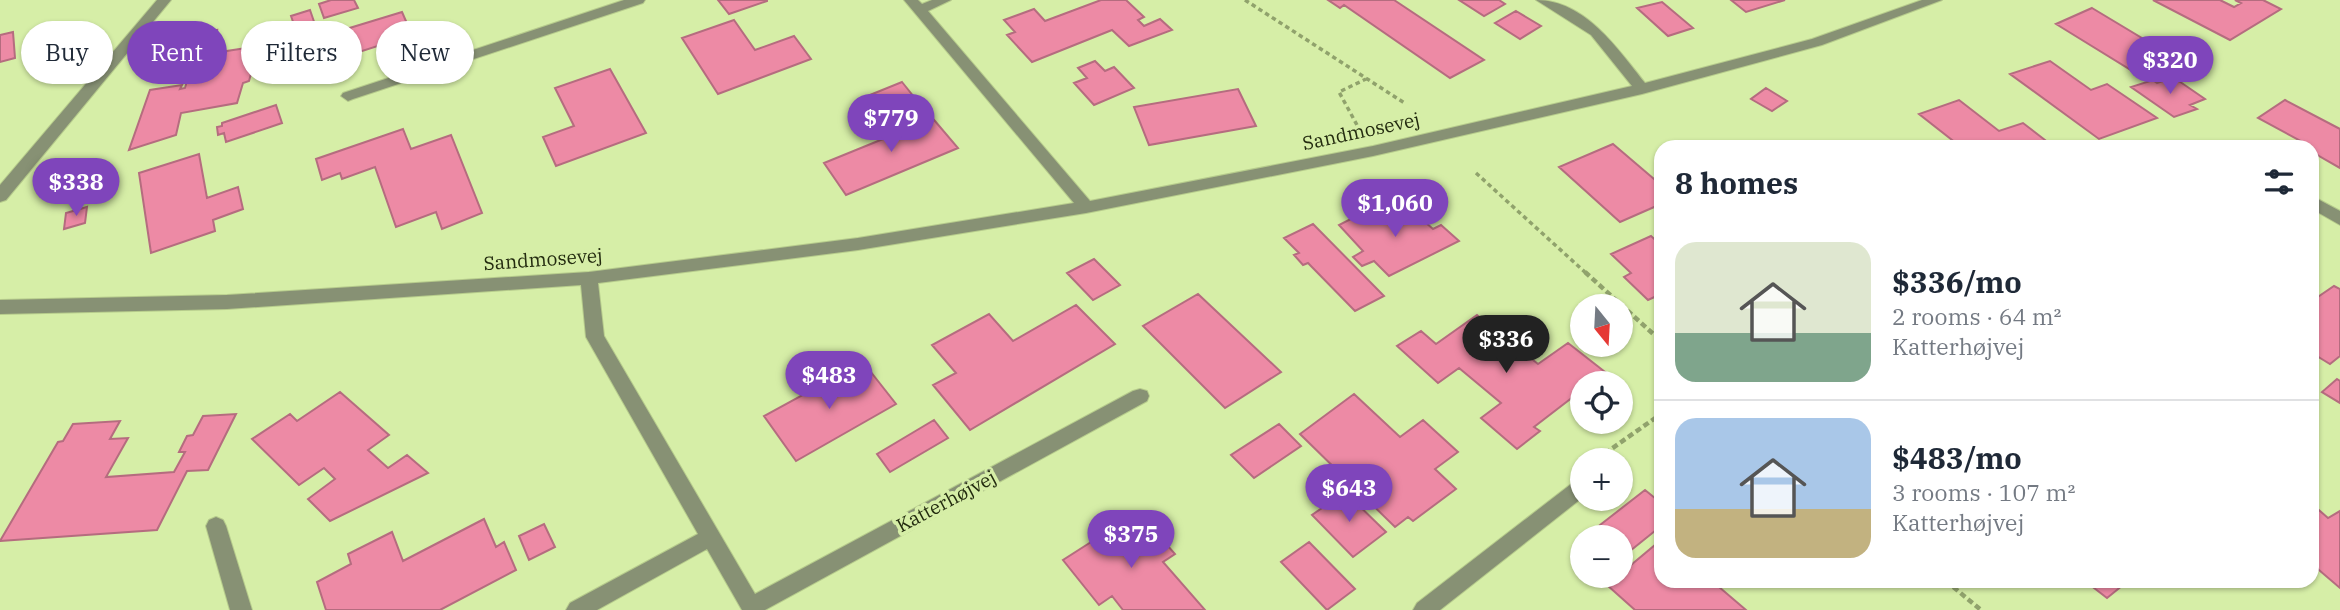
<!DOCTYPE html>
<meta charset="utf-8">
<style>
body{margin:0;font-family:"IBM Plex Serif",serif;background:#f6f6f7;color:#1f2937;height:100vh;display:flex;flex-direction:column;font-size:26px;white-space:nowrap}
*{box-sizing:border-box;margin:0}
p{font-size:23px;color:#747a83}
.icon{flex:none;width:38px;height:38px;fill:none;stroke:currentColor;stroke-width:2;stroke-linecap:round;stroke-linejoin:round}
.map{position:relative;flex:1;overflow:hidden}
.details{position:absolute;left:1654px;top:140px;width:665px;height:448px;display:flex;flex-direction:column;background:#fff;border-radius:21px;box-shadow:0 2px 5px #0004}
.details>*{flex:none}
.guide{position:absolute;left:21px;top:21px;width:665px;height:63px;display:flex;gap:14px}
.needle{width:46px;rotate:162deg}
.fabs{position:absolute;left:1570px;top:294px;display:grid;gap:14px}
.fabs a{display:grid;place-items:center;width:63px;height:63px;border-radius:50%;background:#fff;box-shadow:0 2px 5px #0004;font-size:35px}
.price{position:absolute;translate:-50% -60px;padding:0 16px;border-radius:24px;background:#7f45bb;color:#fff;font-size:23px;line-height:46px;filter:drop-shadow(0 2px 4px #0008)}
.price::after{content:'';position:absolute;left:50%;top:42px;width:21px;height:16px;margin-left:-10px;background:inherit;clip-path:polygon(0 0,100% 0,50% 100%)}
.price.on{background:#222;color:#fff}
ul{padding:0;list-style:none}
li{display:flex;align-items:center;gap:21px;height:175px;padding:0 21px}
li+li{border-top:2px solid #e0e1e3}
li span{display:grid;place-items:center;flex:none;width:196px;height:140px;border-radius:21px;color:#555}
li>.icon{margin-inline-start:auto}
span .icon{width:84px;height:84px;fill:#fffc;stroke-width:1}
li b{font-size:30px}
h2{display:flex;justify-content:space-between;align-items:center;height:84px;padding:0 21px;font-size:30px}
.pill{padding:0 24px;border-radius:32px;background:#fff;box-shadow:0 2px 5px #0004;font-size:24px;line-height:63px}
.pill.on{background:#7f45bb;color:#fff}
.map>svg:first-child{display:block}
.building{fill:#ed8aa5;stroke:#b56c7f;stroke-width:2}
.lines{fill:none;stroke-linecap:round;stroke-linejoin:round}
.minor-casing{stroke:#b6cb8c;stroke-width:2}
.path-far1{stroke:#90a26c;stroke-width:3.5;stroke-dasharray:4.5 3.5;stroke-linecap:butt}
.path{stroke:#90a26c;stroke-width:4.5;stroke-dasharray:6 3.5;stroke-linecap:butt}
.minor{fill:#879174;fill-rule:evenodd}
.labels{text-anchor:middle;stroke-width:7;stroke-linejoin:round;paint-order:stroke}
.street-label{font-size:19px;fill:#232b0f;stroke:#d6eea7}
</style>
<div class="map">
<svg width="2340" height="610" viewBox="0 0 2340 610">
<rect width="100%" height="100%" fill="#d6eea7"/>
<path class="building" d="M 331,0 L 354,0 L 358,8 L 324,18 L 319,4 Z
M 718,0 L 767,0 L 767,1 L 729,14 Z
M 1101,0 L 1126,0 L 1144,17 L 1138,20 L 1144,26 L 1160,19 L 1172,30 L 1129,46 L 1112,30 L 1032,62 L 1007,35 L 1015,32 L 1004,20 L 1034,9 L 1045,21 Z
M 1328,0 L 1394,0 L 1484,60 L 1450,78 L 1344,5 L 1340,8 Z
M 1459,0 L 1499,0 L 1505,4 L 1484,16 Z
M 1731,0 L 1785,0 L 1746,12 Z
M 2153,0 L 2220,0 L 2234,7 L 2241,3 L 2235,0 L 2263,0 L 2281,9 L 2230,40 Z
M 1662,2 L 1693,28 L 1668,36 L 1637,8 Z
M 2092,8 L 2175,58 L 2139,75 L 2056,24 Z
M 310,10 L 320,39 L 301,45 L 291,16 Z
M 1516,11 L 1541,26 L 1520,39 L 1495,23 Z
M 402,12 L 412,35 L 328,62 L 320,37 Z
M 734,20 L 755,50 L 794,36 L 811,59 L 718,94 L 682,38 Z
M 217,30 L 212,43 L 208,43 L 205,51 L 189,53 L 198,32 Z
M 13,32 L 15,58 L 0,62 L 0,35 Z
M 253,47 L 251,53 L 257,52 L 249,81 L 243,83 L 237,103 L 181,113 L 176,135 L 129,150 L 150,90 L 182,85 L 180,89 L 185,88 L 194,56 Z
M 1095,61 L 1105,71 L 1114,67 L 1134,88 L 1094,105 L 1074,83 L 1087,78 L 1078,68 Z
M 2050,61 L 2091,90 L 2107,84 L 2157,118 L 2099,139 L 2010,74 Z
M 610,69 L 646,133 L 556,166 L 543,137 L 574,126 L 555,88 Z
M 2173,77 L 2205,99 L 2190,105 L 2197,109 L 2174,117 L 2131,87 L 2153,80 L 2157,83 Z
M 902,82 L 914,97 L 871,113 L 860,99 Z
M 1766,88 L 1787,101 L 1772,111 L 1751,99 Z
M 1238,89 L 1256,126 L 1149,145 L 1134,107 Z
M 1959,100 L 1999,131 L 2023,123 L 2054,147 L 1961,147 L 1919,114 Z
M 2285,100 L 2340,129 L 2340,168 L 2312,152 L 2312,147 L 2258,118 Z
M 276,105 L 282,123 L 226,142 L 224,133 L 218,135 L 217,127 L 222,126 L 222,123 Z
M 929,114 L 958,148 L 846,195 L 824,163 L 883,139 L 879,134 Z
M 403,129 L 411,149 L 451,135 L 482,213 L 442,229 L 436,212 L 396,227 L 375,167 L 342,179 L 340,173 L 322,180 L 316,159 Z
M 1613,144 L 1661,185 L 1661,204 L 1620,222 L 1559,167 Z
M 199,154 L 207,198 L 238,187 L 243,209 L 213,220 L 215,231 L 151,253 L 139,173 Z
M 1376,206 L 1388,217 L 1408,207 L 1433,229 L 1441,225 L 1459,241 L 1389,276 L 1374,261 L 1362,266 L 1353,257 L 1363,251 L 1339,225 Z
M 87,207 L 85,223 L 64,229 L 66,213 Z
M 1313,224 L 1384,296 L 1355,311 L 1308,263 L 1303,265 L 1294,255 L 1299,253 L 1284,238 Z
M 1651,236 L 1661,245 L 1661,294 L 1648,300 L 1624,277 L 1631,273 L 1611,254 Z
M 1094,259 L 1120,285 L 1093,300 L 1067,273 Z
M 2334,286 L 2340,289 L 2340,356 L 2330,364 L 2312,353 L 2312,301 Z
M 1198,294 L 1281,372 L 1225,408 L 1143,326 Z
M 1076,305 L 1115,344 L 970,430 L 933,385 L 956,373 L 932,345 L 989,314 L 1013,341 Z
M 1477,315 L 1538,364 L 1568,343 L 1605,372 L 1590,383 L 1582,383 L 1582,390 L 1534,427 L 1540,431 L 1517,449 L 1481,418 L 1501,403 L 1459,368 L 1438,383 L 1397,346 L 1421,331 L 1436,344 Z
M 863,362 L 896,404 L 796,461 L 764,416 Z
M 2337,379 L 2340,381 L 2340,403 L 2322,392 Z
M 340,392 L 389,435 L 368,450 L 388,468 L 407,455 L 428,473 L 330,521 L 308,499 L 335,479 L 324,468 L 299,485 L 252,439 L 290,414 L 297,421 Z
M 1354,394 L 1400,437 L 1423,420 L 1458,452 L 1435,469 L 1456,489 L 1413,521 L 1408,517 L 1395,527 L 1300,434 Z
M 236,414 L 208,470 L 187,471 L 157,530 L 0,541 L 58,442 L 63,441 L 73,424 L 120,421 L 110,439 L 128,438 L 106,477 L 174,472 L 185,452 L 179,452 L 187,436 L 193,435 L 203,416 Z
M 934,420 L 948,438 L 890,472 L 877,454 Z
M 1279,424 L 1301,446 L 1254,478 L 1231,455 Z
M 1645,490 L 1661,503 L 1661,526 L 1630,551 L 1620,543 L 1620,537 L 1614,537 L 1600,525 Z
M 1345,492 L 1386,532 L 1353,557 L 1312,515 Z
M 2312,504 L 2328,518 L 2340,511 L 2340,588 L 2312,564 Z
M 1138,512 L 1175,554 L 1163,562 L 1205,610 L 1123,610 L 1112,596 L 1099,605 L 1063,560 Z
M 484,519 L 496,547 L 504,542 L 516,570 L 440,610 L 326,610 L 317,582 L 351,564 L 348,554 L 392,532 L 403,561 Z
M 544,524 L 555,547 L 529,560 L 519,536 Z
M 1661,540 L 1661,581 L 1712,581 L 1746,610 L 1635,610 L 1607,585 Z
M 1309,542 L 1355,589 L 1327,610 L 1281,562 Z
M 2085,581 L 2128,581 L 2107,598 Z"/>
<g class="lines">
<defs>
<path id="minor" d="M 157,0 L 171,0 L 6,200 L 0,202 L 0,185 Z
M 624,0 L 645,0 L 643,3 L 353,99 L 348,101 L 341,96 L 343,93 Z
M 904,0 L 918,0 L 922,4 L 932,0 L 951,0 L 928,11 L 1090,201 L 1373,146 L 1632,86 L 1591,35 L 1536,0 C 1585,0 1618,49 1645,83 L 1812,39 L 1922,0 L 1942,0 L 1822,45 L 1642,94 L 1373,156 L 1086,213 L 858,250 L 598,283 L 604,336 L 755,594 L 1133,391 L 1140,389 L 1147,391 L 1149,396 L 1147,401 L 765,610 L 742,610 L 707,549 L 597,610 L 566,610 L 570,603 L 698,534 L 586,337 L 581,285 L 227,309 L 0,314 L 0,300 L 227,295 L 589,272 L 858,238 L 1074,203 Z
M 2312,196 L 2340,211 L 2340,225 L 2312,209 Z
M 1582,479 L 1582,498 L 1440,610 L 1413,610 L 1417,603 L 1575,481 Z
M 216,517 L 223,520 L 226,526 L 252,610 L 230,610 L 206,526 L 209,520 Z"/>
</defs>
<use href="#minor" class="minor-casing"/>
<path class="path-far1" d="M 1245,0 L 1406,104
M 1357,125 L 1339,92 L 1366,79
M 1476,173 L 1587,274"/>
<path class="path" d="M 1585,272 L 1661,341
M 1597,459 L 1661,414
M 1946,581 L 1981,610"/>
<use href="#minor" class="minor"/>
</g>
<g class="labels">
<g class="street-label">
<text transform="translate(1361 131) rotate(-12)" y="7">Sandmosevej</text>
<text transform="translate(543 259) rotate(-4)" y="7">Sandmosevej</text>
<text transform="translate(946 501) rotate(-28)" y="7">Katterhøjvej</text>
</g>
</g>
</svg>
<div class="fabs">
<a><svg class="needle" viewBox="-14 -14 28 28"><path d="M0-13l5 13h-10z" fill="#e53935"/><path d="M0 13l5-13h-10z" fill="#747a83"/></svg></a>
<a><svg class="icon" aria-label="locate" viewBox="0 0 24 24"><circle cx="12" cy="12" r="6"/><path d="M12 2v4M12 18v4M2 12h4M18 12h4"/></svg></a>
<a>+</a>
<a>−</a>
</div>
<b class="price" style="left:2170px;top:96px">$320</b>
<b class="price" style="left:891px;top:154px">$779</b>
<b class="price" style="left:76px;top:218px">$338</b>
<b class="price" style="left:1395px;top:239px">$1,060</b>
<b class="price on" style="left:1506px;top:375px">$336</b>
<b class="price" style="left:829px;top:411px">$483</b>
<b class="price" style="left:1349px;top:524px">$643</b>
<b class="price" style="left:1131px;top:570px">$375</b>
<div class="guide">
<a class="pill">Buy</a>
<a class="pill on">Rent</a>
<a class="pill">Filters</a>
<a class="pill">New</a>
</div>
<section class="details">
<h2>8 homes<svg class="icon" aria-label="filters" viewBox="0 0 24 24"><path d="M4 7h16M4 17h16"/><circle cx="9" cy="7" r="2"/><circle cx="15" cy="17" r="2"/></svg></h2>
<ul>
<li><span style="background:linear-gradient(#dfe7d0 65%,#7fa58c 0)"><svg class="icon" aria-label="home" viewBox="0 0 24 24"><path d="M3 11l9-7 9 7M6 9v11h12V9"/></svg></span><div><b>$336/mo</b><p>2 rooms · 64 m²</p><p>Katterhøjvej</p></div></li>
<li><span style="background:linear-gradient(#a9c7e8 65%,#c2b280 0)"><svg class="icon" aria-label="home" viewBox="0 0 24 24"><path d="M3 11l9-7 9 7M6 9v11h12V9"/></svg></span><div><b>$483/mo</b><p>3 rooms · 107 m²</p><p>Katterhøjvej</p></div></li>
</ul>
</section>
</div>
